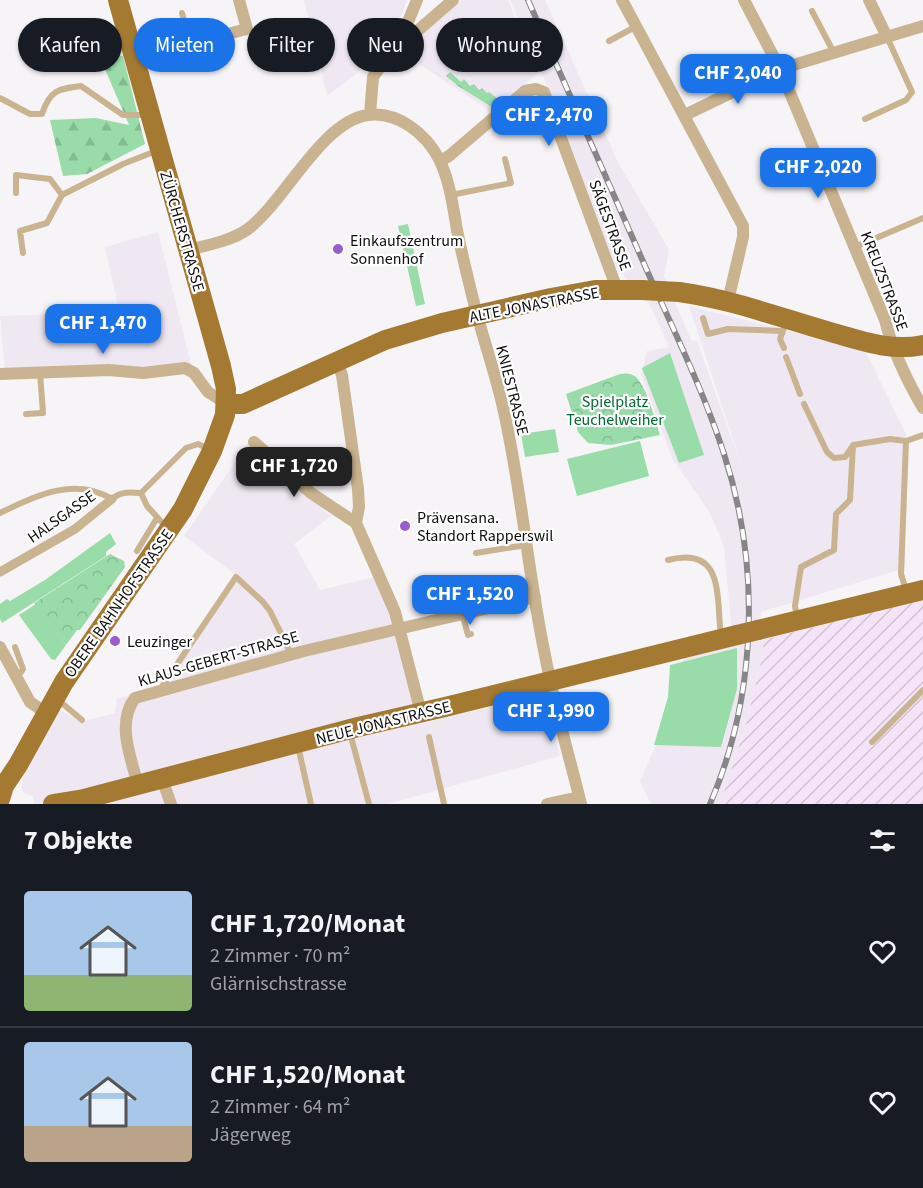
<!DOCTYPE html>
<html lang="de">
<meta charset="utf-8">
<style>
body{margin:0;font-family:"Source Sans 3",sans-serif;background:#20242c;color:#f1f3f6;height:100vh;display:flex;flex-direction:column;font-size:22px;white-space:nowrap}
*{box-sizing:border-box;margin:0}
p{font-size:20px;color:#9ea1a6}
.icon{flex:none;width:33px;height:33px;fill:none;stroke:currentColor;stroke-width:2;stroke-linecap:round;stroke-linejoin:round}
.map{position:relative;height:804px;overflow:hidden}
.drawer{display:flex;flex-direction:column;background:#171b24;flex:1}
.drawer>*{flex:none}
.guide{position:absolute;left:18px;top:18px;width:600px;height:54px;display:flex;gap:12px}
.price{position:absolute;translate:-50% -51px;padding:0 14px;border-radius:12px;background:#1a73e8;color:#fff;font-size:20px;line-height:39px;filter:drop-shadow(0 2px 3px #0008)}
.price::after{content:'';position:absolute;left:50%;top:36px;width:18px;height:14px;margin-left:-9px;background:inherit;clip-path:polygon(0 0,100% 0,50% 100%)}
.price.current{background:#222;color:#fff}
ul{padding:0;list-style:none}
li{display:flex;align-items:center;gap:18px;height:150px;padding:0 24px}
li+li{border-top:2px solid #363941}
li span{display:grid;place-items:center;flex:none;width:168px;height:120px;border-radius:6px;color:#555}
li>.icon{margin-inline-start:auto}
span .icon{width:72px;height:72px;fill:#fffc;stroke-width:1}
li b{font-size:26px}
h2{display:flex;justify-content:space-between;align-items:center;height:72px;padding:0 24px;font-size:26px}
.tag{padding:0 21px;border-radius:27px;background:#171b24;box-shadow:0 2px 4px #0004;font-size:21px;line-height:54px}
.tag.current{background:#1a73e8;color:#fff}
.map>svg:first-child{display:block}
.built{fill:#efe8f2}
.industrial{fill:url(#industrial-furrows)}
.green{fill:#99dcaa}
.forest{fill:url(#forest-firs)}
.park{fill:url(#park-crowns)}
.lines{fill:none;stroke-linecap:round;stroke-linejoin:round}
.service{stroke:#cab390;stroke-width:6}
.pedestrian{stroke:#cab390;stroke-width:9}
.minor{stroke:#cab390;stroke-width:12}
.primary{stroke:#a47a32;stroke-width:20}
.rail-casing{stroke:#878588;stroke-width:6}
.rail{stroke:#fff;stroke-width:4;stroke-dasharray:11;stroke-linecap:butt}
.primary-bridge{stroke:#a47a32;stroke-width:20}
.poi-dot{fill:#9a5ad0;stroke:#fff;stroke-width:2}
.labels{text-anchor:middle;stroke-width:4.5;stroke-linejoin:round;paint-order:stroke}
.street-label{font-size:16px;fill:#0e0d0f;stroke:#fff}
.poi-label{font-size:16px;fill:#0e0d0f;stroke:#fff;text-anchor:start}
.park-label{font-size:16px;fill:#016932;stroke:#fff}
</style>
<div class="map">
<svg width="923" height="804" viewBox="0 0 923 804">
<defs>
<pattern id="industrial-furrows" width="10" height="10" patternUnits="userSpaceOnUse" patternTransform="scale(1.5)"><rect width="10" height="10" fill="#f5e4f7"/><path d="M-1 1l2-2M0 10L10 0M9 11l2-2" fill="none" stroke="#d1c2d3"/></pattern>
<pattern id="forest-firs" width="22" height="20" patternUnits="userSpaceOnUse" patternTransform="scale(1.5)"><rect width="22" height="20" fill="#99dcaa"/><path d="M5 1l3.5 6h-7zM16 11l3.5 6h-7z" fill="#83bc91"/></pattern>
<pattern id="park-crowns" width="20" height="18" patternUnits="userSpaceOnUse" patternTransform="scale(1.5)"><rect width="20" height="18" fill="#99dcaa"/><path d="M2 6a3 3 0 1 1 6 0M12 15a3 3 0 1 1 6 0" fill="none" stroke="#83bc91"/></pattern>
</defs>
<rect width="100%" height="100%" fill="#f6f4f7"/>
<path class="built" d="M 304,0 L 407,0 L 402,14 L 389,37 L 356,74 L 327,96 Z
M 462,0 L 508,0 L 538,73 L 492,112 L 402,53 L 419,35 Z
M 510,0 L 545,0 L 618,162 L 669,250 L 664,276 L 691,340 L 697,341 L 743,470 L 689,306 L 865,350 L 906,434 L 905,568 L 761,612 L 761,640 L 764,649 L 746,725 L 720,804 L 651,804 L 640,781 L 669,716 L 683,659 L 733,645 L 724,546 L 710,513 L 672,458 L 641,375 L 647,351 L 669,347 L 649,303 L 614,265 L 560,116 Z
M 158,232 L 191,364 L 156,369 L 5,371 L 0,316 L 55,314 L 62,333 L 120,315 L 105,247 Z
M 249,442 L 331,516 L 294,544 L 320,590 L 375,577 L 389,607 L 419,724 L 528,698 L 541,699 L 546,704 L 560,756 L 388,804 L 34,804 L 33,796 L 24,793 L 21,787 L 22,781 L 28,763 L 57,708 L 81,722 L 115,713 L 117,699 L 159,685 L 236,575 L 184,536 Z"/>
<path class="industrial" d="M 923,600 L 923,804 L 720,804 L 746,725 L 764,649 L 761,640 Z"/>
<path class="green" d="M 408,224 L 425,304 L 416,306 L 398,226 Z
M 670,353 L 704,455 L 679,463 L 642,368 Z
M 555,429 L 559,452 L 525,457 L 521,434 Z
M 640,441 L 649,476 L 577,496 L 567,459 Z
M 110,533 L 116,544 L 106,552 L 106,556 L 2,623 L 0,619 L 0,604 L 7,599 L 10,601 L 45,580 Z
M 36,604 L 66,645 L 55,660 L 51,659 L 19,615 Z
M 737,648 L 737,689 L 721,747 L 654,745 L 668,697 L 670,665 Z"/>
<path class="forest" d="M 98,53 L 123,56 L 145,144 L 87,174 L 63,176 L 50,120 L 96,118 L 129,125 Z"/>
<path class="park" d="M 450,72 L 461,82 L 464,79 L 470,86 L 474,84 L 479,90 L 482,88 L 487,93 L 489,92 L 498,99 L 490,106 L 458,86 L 446,76 Z
M 620,374 C 625,373 630,373 635,376 C 647,387 655,419 660,435 L 611,445 L 588,443 L 578,432 L 566,394 Z
M 110,554 L 124,561 L 125,567 L 80,630 L 77,630 L 66,645 L 34,603 Z"/>
<g class="lines">
<path class="service" d="M 812,11 L 834,53
M 182,13 L 190,43
M 609,41 L 637,26
M 0,98 L 30,114 L 42,114 C 50,90 58,89 81,86 L 123,115 L 146,115
M 865,119 L 906,100 L 912,92 L 887,37
M 16,193 L 16,175 L 50,179 L 62,195
M 451,195 L 511,183 L 505,159
M 855,247 L 923,218
M 23,253 L 20,231 L 47,223 L 62,195 L 123,164 L 156,151
M 703,318 L 708,334 L 728,329 L 783,331
M 784,348 L 780,339 L 784,328
M 786,357 L 800,394
M 804,404 L 827,452 L 834,458 L 845,457 L 852,447
M 26,414 L 43,413 L 40,373
M 141,493 L 186,448 L 198,444 L 209,449
M 141,493 L 147,506 L 167,528
M 0,513 C 35,496 75,476 112,499 C 121,491 130,492 141,493
M 137,551 L 157,518
M 476,553 L 526,545
M 668,560 C 725,545 716,597 721,636
M 906,590 L 901,574 L 906,441
M 462,613 L 468,635 L 471,634
M 797,616 L 795,606 L 801,567 L 834,550 L 836,514 L 850,500 L 853,445 L 890,439 L 906,441 L 923,435
M 15,647 L 23,669 L 17,678
M 159,691 L 236,577 L 263,602 L 270,611 L 291,654
M 57,699 L 82,720
M 350,733 L 369,804
M 429,737 L 444,804
M 872,742 L 923,690
M 298,746 L 311,804"/>
<path class="pedestrian" d="M 0,572 L 75,529 L 112,499"/>
<path class="minor" d="M 622,0 L 743,226 L 743,237 L 728,301
M 744,0 L 780,69 L 885,320 C 893,352 906,379 923,408
M 869,0 L 887,37
M 403,34 L 415,33 L 453,0
M 133,58 L 247,29 L 239,0
M 370,114 L 373,77 L 403,34 L 417,0
M 685,115 L 780,69 L 923,26
M 440,161 L 449,156 L 525,91 L 536,89 L 544,92 L 617,289
M 188,250 C 208,245 231,241 248,229 C 285,201 322,121 368,115 C 398,111 426,134 439,159 C 450,181 453,207 457,230 C 462,255 468,279 474,303 C 483,339 496,375 504,412 C 522,492 528,575 545,655 C 554,705 569,755 581,804
M 337,362 L 342,375 L 358,489 L 359,507 L 356,523
M 0,374 L 109,370 L 143,373 L 185,368 L 194,373 L 208,392 L 227,404
M 254,442 L 311,493 L 356,523 L 395,612 L 421,713
M 0,647 L 30,702 L 46,713
M 162,779 L 171,804
M 138,785 C 131,758 116,723 135,698 L 304,651 L 535,597
M 547,804 L 579,797"/>
<path class="primary" d="M 679,292 C 730,299 778,317 827,331 C 859,340 890,352 923,345
M 227,404 L 243,404 L 385,340 L 442,323 L 551,298 L 595,290 L 642,290
M 758,630 L 923,590
M 0,799 L 4,786 L 18,765 L 64,682 L 183,509 L 212,451 L 225,415 L 226,389 L 221,366 L 118,0
M 53,804 L 84,799 L 358,727 L 445,707 L 737,635"/>
<defs>
<path id="rail" d="M 528,0 C 567,89 606,177 645,266 C 672,327 703,389 724,454 C 761,567 757,695 710,804"/>
</defs>
<use href="#rail" class="rail-casing"/>
<use href="#rail" class="rail"/>
<path class="primary-bridge" d="M 642,290 L 679,292
M 737,635 L 758,630"/>
</g>
<g class="poi-dot">
<circle cx="338" cy="249" r="6"/>
<circle cx="405" cy="526" r="6"/>
<circle cx="115" cy="641" r="6"/>
</g>
<g class="labels">
<g class="street-label">
<text transform="translate(611 225) rotate(70)" y="6">SÄGESTRASSE</text>
<text transform="translate(183 231) rotate(74)" y="6">ZÜRCHERSTRASSE</text>
<text transform="translate(885 281) rotate(69)" y="6">KREUZSTRASSE</text>
<text transform="translate(534 304) rotate(-11)" y="6">ALTE JONASTRASSE</text>
<text transform="translate(513 390) rotate(76)" y="6">KNIESTRASSE</text>
<text transform="translate(61 516) rotate(-35)" y="6">HALSGASSE</text>
<text transform="translate(118 603) rotate(-55)" y="6">OBERE BAHNHOFSTRASSE</text>
<text transform="translate(218 658) rotate(-16)" y="6">KLAUS-GEBERT-STRASSE</text>
<text transform="translate(383 722) rotate(-14)" y="6">NEUE JONASTRASSE</text>
</g>
<g class="poi-label">
<text x="350" y="246">Einkaufszentrum<tspan x="350" dy="18">Sonnenhof</tspan></text>
<text x="417" y="523">Prävensana.<tspan x="417" dy="18">Standort Rapperswil</tspan></text>
<text x="127" y="647">Leuzinger</text>
</g>
<g class="park-label">
<text x="615" y="407">Spielplatz<tspan x="615" dy="18">Teuchelweiher</tspan></text>
</g>
</g>
</svg>
<b class="price" style="left:738px;top:105px">CHF 2,040</b>
<b class="price" style="left:549px;top:147px">CHF 2,470</b>
<b class="price" style="left:818px;top:199px">CHF 2,020</b>
<b class="price" style="left:103px;top:355px">CHF 1,470</b>
<b class="price current" style="left:294px;top:498px">CHF 1,720</b>
<b class="price" style="left:470px;top:626px">CHF 1,520</b>
<b class="price" style="left:551px;top:743px">CHF 1,990</b>
<div class="guide">
<a class="tag">Kaufen</a>
<a class="tag current">Mieten</a>
<a class="tag">Filter</a>
<a class="tag">Neu</a>
<a class="tag">Wohnung</a>
</div>
</div>
<section class="drawer">
<h2>7 Objekte<svg class="icon" aria-label="filters" viewBox="0 0 24 24"><path d="M4 7h16M4 17h16"/><circle cx="9" cy="7" r="2"/><circle cx="15" cy="17" r="2"/></svg></h2>
<ul>
<li><span style="background:linear-gradient(#a9c7e8 70%,#8fb573 0)"><svg class="icon" aria-label="home" viewBox="0 0 24 24"><path d="M3 11l9-7 9 7M6 9v11h12V9"/></svg></span><div><b>CHF 1,720/Monat</b><p>2 Zimmer · 70 m²</p><p>Glärnischstrasse</p></div><svg class="icon" aria-label="heart" viewBox="0 0 24 24"><path d="M12 20l-8-8c-3-5 5-10 8-4 3-6 11-1 8 4z"/></svg></li>
<li><span style="background:linear-gradient(#a9c7e8 70%,#b9a48a 0)"><svg class="icon" aria-label="home" viewBox="0 0 24 24"><path d="M3 11l9-7 9 7M6 9v11h12V9"/></svg></span><div><b>CHF 1,520/Monat</b><p>2 Zimmer · 64 m²</p><p>Jägerweg</p></div><svg class="icon" aria-label="heart" viewBox="0 0 24 24"><path d="M12 20l-8-8c-3-5 5-10 8-4 3-6 11-1 8 4z"/></svg></li>
</ul>
</section>
